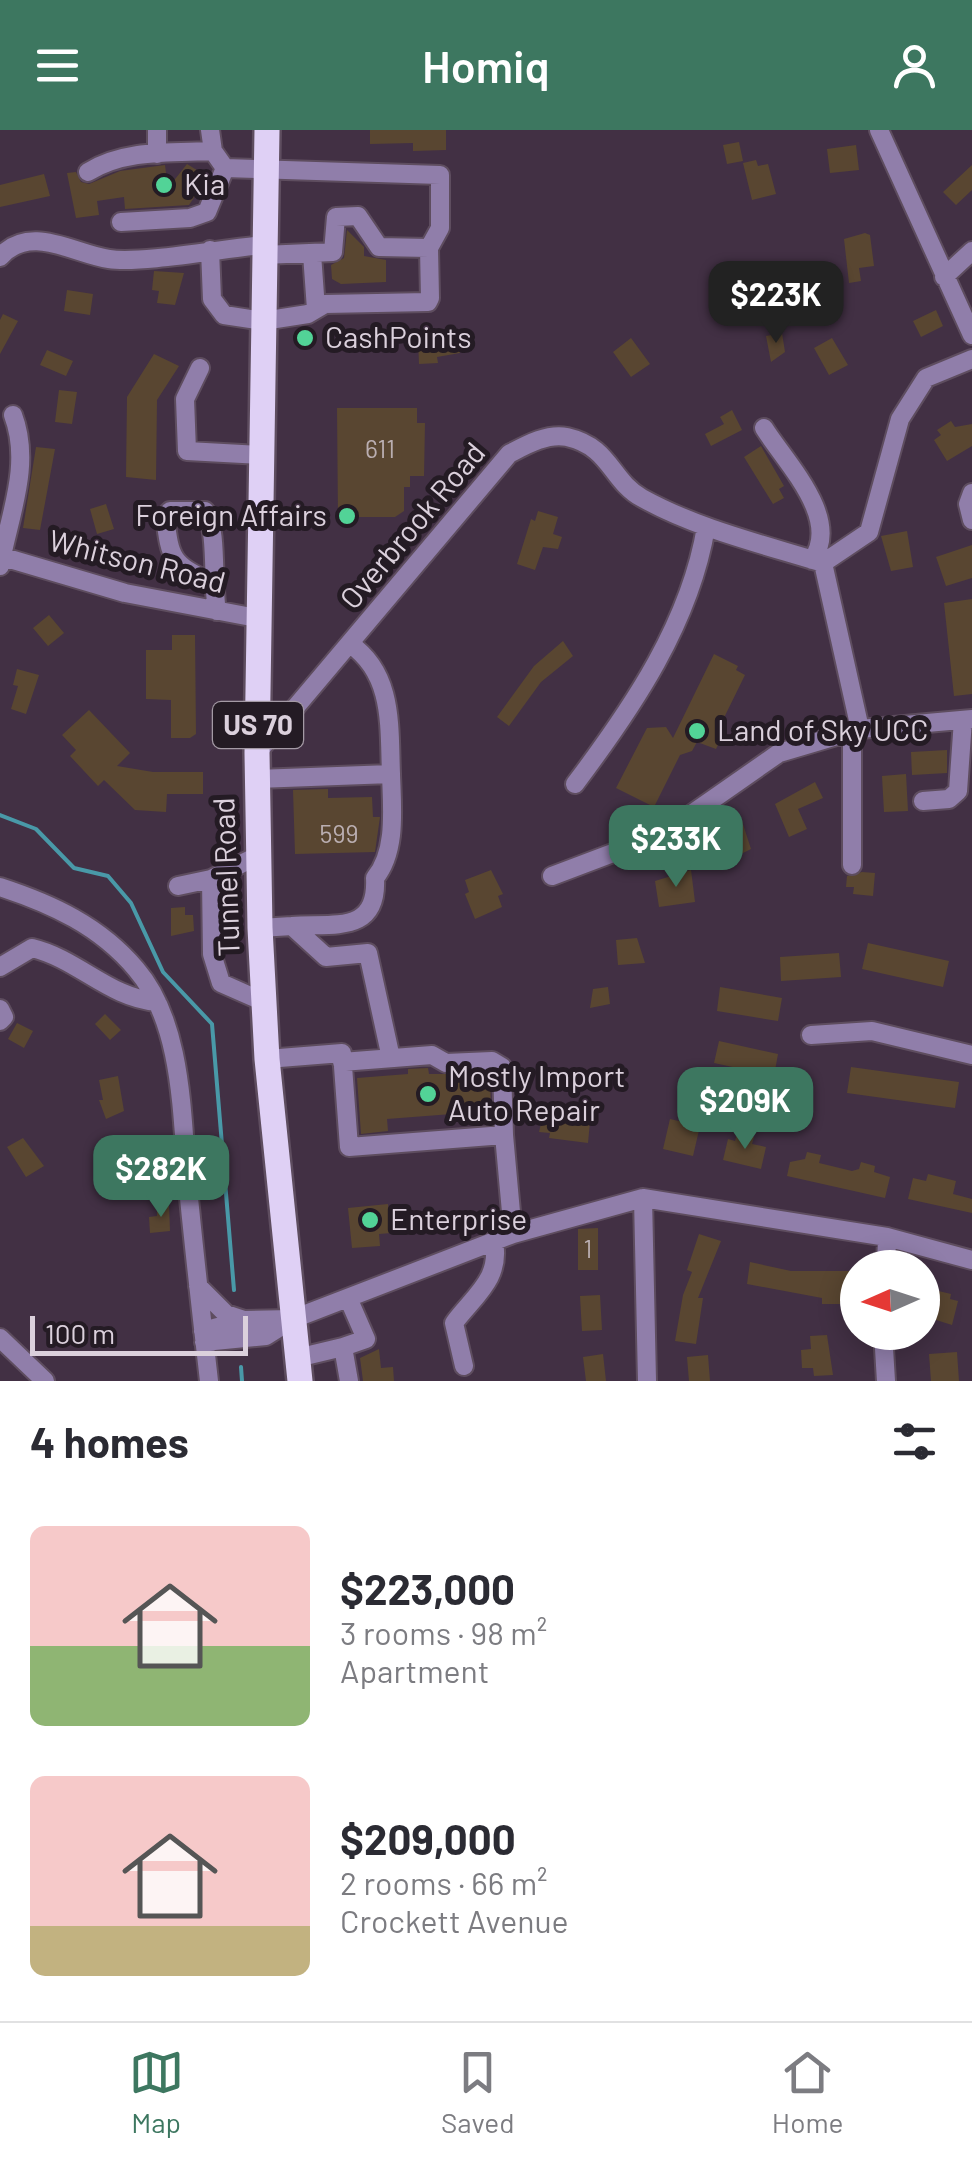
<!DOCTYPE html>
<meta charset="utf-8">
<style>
body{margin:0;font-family:Barlow,sans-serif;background:#f2f2f3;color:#2b2b33;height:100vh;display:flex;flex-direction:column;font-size:38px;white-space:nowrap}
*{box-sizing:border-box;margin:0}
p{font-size:32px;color:#7c7c81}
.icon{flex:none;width:55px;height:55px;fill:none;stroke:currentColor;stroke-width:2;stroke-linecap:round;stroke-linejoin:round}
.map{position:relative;height:1251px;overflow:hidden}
.drawer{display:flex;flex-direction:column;background:#fff;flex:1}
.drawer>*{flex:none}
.needle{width:65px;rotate:267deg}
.buttons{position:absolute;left:840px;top:1120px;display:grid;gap:20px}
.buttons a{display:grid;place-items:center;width:100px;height:100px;border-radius:50%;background:#fff;box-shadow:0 5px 25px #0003;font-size:50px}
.scale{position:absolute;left:30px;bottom:25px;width:218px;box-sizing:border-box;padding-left:10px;border:5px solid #dbd0dc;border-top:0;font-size:28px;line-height:35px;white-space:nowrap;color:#dbd0dc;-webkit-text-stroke:8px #241b24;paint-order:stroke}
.price{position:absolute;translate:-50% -85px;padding:0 22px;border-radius:20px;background:#3d7760;color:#fff;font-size:32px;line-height:65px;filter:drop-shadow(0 2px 5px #0008)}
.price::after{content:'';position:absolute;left:50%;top:60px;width:30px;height:22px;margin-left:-15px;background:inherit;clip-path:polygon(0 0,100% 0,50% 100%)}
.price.on{background:#222;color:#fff}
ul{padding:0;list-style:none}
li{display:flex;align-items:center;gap:30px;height:250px;padding:0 30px}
li span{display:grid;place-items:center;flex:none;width:280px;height:200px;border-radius:15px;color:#555}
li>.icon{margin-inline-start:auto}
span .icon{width:120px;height:120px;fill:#fffc;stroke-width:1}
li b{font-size:42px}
h2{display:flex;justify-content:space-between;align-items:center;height:120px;padding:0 30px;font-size:42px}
header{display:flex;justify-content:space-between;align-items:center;height:130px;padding:0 30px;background:#3d7760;color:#fff;font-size:45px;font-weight:600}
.menu{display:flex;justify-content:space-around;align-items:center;height:140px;border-top:2px solid #e1e1e2;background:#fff;font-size:28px;color:#7c7c81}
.menu a{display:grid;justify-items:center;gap:5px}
.menu .on{color:#3d7760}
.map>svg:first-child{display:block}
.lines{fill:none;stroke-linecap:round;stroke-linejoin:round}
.stream{stroke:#4999a8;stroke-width:4}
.building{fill:#594631}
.minor-casing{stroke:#5e4d5f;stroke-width:22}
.major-casing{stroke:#5e4d5f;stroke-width:30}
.minor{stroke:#907eaa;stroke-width:18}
.major{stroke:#dfd0f5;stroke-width:25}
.poi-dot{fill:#52d397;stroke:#241b24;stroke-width:4}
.labels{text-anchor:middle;stroke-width:10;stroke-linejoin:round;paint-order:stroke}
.number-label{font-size:25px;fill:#baaeb1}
.shield{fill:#241b24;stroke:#a49aa5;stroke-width:2.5}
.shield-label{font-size:28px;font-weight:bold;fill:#dbd0dc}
.poi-label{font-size:30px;fill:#dbd0dc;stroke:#241b24;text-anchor:start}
.street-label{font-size:30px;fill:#dbd0dc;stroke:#241b24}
</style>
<header><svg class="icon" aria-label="menu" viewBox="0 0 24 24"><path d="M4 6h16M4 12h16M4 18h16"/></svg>Homiq<svg class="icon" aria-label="person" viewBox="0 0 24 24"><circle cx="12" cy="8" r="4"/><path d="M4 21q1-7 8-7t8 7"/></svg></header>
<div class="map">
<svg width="972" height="1251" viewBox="0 0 972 1251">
<rect width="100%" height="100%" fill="#423044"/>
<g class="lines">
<path class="stream" d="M 0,685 L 36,699 L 74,738 L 108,746 L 131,773 L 163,842 L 212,894 L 234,1160
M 241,1237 L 242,1251"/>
</g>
<path class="building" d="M 370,0 L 446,0 L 446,20 L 413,21 L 413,13 L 370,14 Z
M 739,12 L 743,31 L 727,34 L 723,15 Z
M 856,15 L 859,40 L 830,43 L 827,19 Z
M 756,30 L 758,36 L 768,34 L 776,64 L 752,70 L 743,33 Z
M 187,34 L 208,47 L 189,75 L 125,79 L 124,67 L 97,71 L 99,85 L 76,88 L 67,43 L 76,42 L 81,52 L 89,54 L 120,41 L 165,35 L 168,58 Z
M 972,35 L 972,60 L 956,75 L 943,62 Z
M 44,44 L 50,66 L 0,77 L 0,55 Z
M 347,100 L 364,117 L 364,126 L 386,130 L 386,152 L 341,154 L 332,149 L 331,135 L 344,128 Z
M 865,103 L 870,105 L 874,136 L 859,138 L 861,151 L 849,153 L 844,109 Z
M 154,141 L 184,143 L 175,175 L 157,173 L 159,161 L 152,160 Z
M 67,160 L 93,164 L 90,185 L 64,181 Z
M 936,180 L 943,196 L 921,207 L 913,191 Z
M 3,184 L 18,191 L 0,224 L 0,190 Z
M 782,203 L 785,222 L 771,232 L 766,206 Z
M 460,205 L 460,223 L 437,227 L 438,233 L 419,234 L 418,209 Z
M 631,208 L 650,234 L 631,247 L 613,222 Z
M 832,208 L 848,235 L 829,245 L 814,218 Z
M 47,220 L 73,231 L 66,246 L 40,235 Z
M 154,224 L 179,236 L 157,270 L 156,350 L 126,347 L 127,267 Z
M 59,260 L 77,262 L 72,294 L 55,292 Z
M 337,278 L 417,278 L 417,293 L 425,293 L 424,346 L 410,346 L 410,357 L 404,357 L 404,381 L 395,387 L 338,387 Z
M 732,280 L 742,300 L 711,316 L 705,304 L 724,294 L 720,287 Z
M 951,291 L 955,297 L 972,294 L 972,316 L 947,331 L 934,310 L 941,305 L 937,300 Z
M 761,316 L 784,356 L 779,359 L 784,368 L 773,374 L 744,327 Z
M 36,317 L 55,319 L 40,400 L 23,398 Z
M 106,374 L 114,399 L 97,404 L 90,379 Z
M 538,381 L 558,387 L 553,404 L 562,407 L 558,419 L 543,417 L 535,440 L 517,434 L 531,389 L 535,391 Z
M 907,401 L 913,437 L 891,441 L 881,406 Z
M 972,415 L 972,448 L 946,456 L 936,427 Z
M 972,469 L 972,564 L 954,566 L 944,473 Z
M 49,485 L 64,503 L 48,516 L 33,498 Z
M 172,505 L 195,505 L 196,604 L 190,608 L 171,608 L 171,570 L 146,569 L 146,520 L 172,520 Z
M 563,511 L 573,526 L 541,552 L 509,596 L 497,587 L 534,536 Z
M 714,524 L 738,536 L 736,540 L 745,545 L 716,604 L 722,607 L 716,619 L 697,612 L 692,621 L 680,625 L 654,677 L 616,658 L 647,598 L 666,597 L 673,608 Z
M 17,539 L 39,545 L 26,584 L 11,579 L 18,556 L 13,555 Z
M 89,580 L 130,623 L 117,636 L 153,642 L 203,642 L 203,664 L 167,664 L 166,682 L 135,680 L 104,650 L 98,656 L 70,626 L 76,620 L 62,605 Z
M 947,620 L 947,643 L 912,645 L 911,622 Z
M 906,644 L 908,681 L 884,682 L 882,646 Z
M 815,652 L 823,668 L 798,679 L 807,699 L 789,707 L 775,674 Z
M 328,659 L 328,668 L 372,667 L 373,687 L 380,687 L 375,722 L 295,724 L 293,660 Z
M 741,688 L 751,719 L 741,724 L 736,715 L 723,721 L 716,705 Z
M 491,740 L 503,764 L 498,766 L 502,777 L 475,789 L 465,764 L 469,762 L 465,750 Z
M 691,740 L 695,772 L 659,777 L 655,751 Z
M 862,742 L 875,743 L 873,766 L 853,764 L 854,757 L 846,757 L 847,746 Z
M 185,777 L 185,785 L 193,785 L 194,801 L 171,806 L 171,778 Z
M 637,808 L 645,833 L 618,835 L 616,810 Z
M 868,813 L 949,831 L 943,857 L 862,839 Z
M 839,823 L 841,847 L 781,851 L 780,827 Z
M 608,857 L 610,874 L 590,878 L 593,859 Z
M 720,857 L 782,868 L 778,891 L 717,881 Z
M 105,884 L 121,900 L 110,910 L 95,894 Z
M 17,893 L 33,901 L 24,918 L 8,909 Z
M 719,911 L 778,924 L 774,946 L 714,933 Z
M 851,937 L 959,952 L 955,978 L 847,963 Z
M 428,938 L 429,944 L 490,944 L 491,981 L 387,989 L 388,1001 L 361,1004 L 357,948 L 408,944 L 408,939 Z
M 118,946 L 124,981 L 106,989 L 99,970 L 103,970 L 99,950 Z
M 545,977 L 568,980 L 567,989 L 590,992 L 588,1013 L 549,1008 L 550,1003 L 539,1002 Z
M 670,989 L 700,996 L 693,1026 L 663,1019 Z
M 737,1004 L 754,1007 L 752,1014 L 766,1017 L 761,1039 L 723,1030 L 728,1009 L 735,1011 Z
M 23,1008 L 44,1036 L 26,1047 L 7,1017 Z
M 807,1022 L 821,1025 L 819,1033 L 852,1041 L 859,1039 L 861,1032 L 875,1036 L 874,1042 L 890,1047 L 885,1068 L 787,1046 L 790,1032 L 805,1029 Z
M 928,1044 L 956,1051 L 953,1064 L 972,1069 L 972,1083 L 908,1069 L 913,1048 L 926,1051 Z
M 388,1074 L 391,1103 L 379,1104 L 380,1116 L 352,1118 L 348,1078 Z
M 169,1075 L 170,1101 L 150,1103 L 149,1087 L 157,1086 L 157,1076 Z
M 598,1098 L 598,1140 L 578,1140 L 578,1099 Z
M 699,1104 L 721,1111 L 698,1168 L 703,1168 L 696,1214 L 675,1211 L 683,1165 L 692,1142 L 687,1140 Z
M 750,1132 L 791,1141 L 852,1141 L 852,1158 L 843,1158 L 840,1174 L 822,1174 L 822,1168 L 747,1154 Z
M 922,1157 L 951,1164 L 950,1169 L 958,1171 L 952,1195 L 933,1189 L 935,1181 L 922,1178 Z
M 600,1165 L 602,1200 L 582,1201 L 580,1166 Z
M 827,1205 L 833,1245 L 814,1246 L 813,1238 L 802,1238 L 801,1220 L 811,1219 L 810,1206 Z
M 379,1219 L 381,1238 L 393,1237 L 394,1251 L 363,1251 L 360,1228 Z
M 957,1222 L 959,1251 L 931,1251 L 929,1224 Z
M 603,1224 L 606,1251 L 586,1251 L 583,1227 Z
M 708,1225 L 710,1251 L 689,1251 L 687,1227 Z"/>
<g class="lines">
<defs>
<path id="minor" d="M 157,0 L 157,24
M 210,0 L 213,21
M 879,0 L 972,205
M 88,42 C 124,19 172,23 213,21 L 225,38 L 440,45 L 440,98 L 429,118
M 121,92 L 190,88 L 207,82 L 225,38
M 210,120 L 212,169 L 224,185 L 263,191 L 308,184 L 325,174 L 428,172 L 430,168 L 429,118 L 379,117 L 358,86 L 336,87 L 333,122 L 263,125
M 312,124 L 316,179
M 0,127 C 30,93 74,124 109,129 C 142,134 226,118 264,115
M 944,147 L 972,121
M 200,238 L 185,269 L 187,321 L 261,325
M 764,298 C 786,333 842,389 812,430
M 972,363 L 968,374 L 972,390
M 0,426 L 125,463 L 262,489
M 823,433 L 869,402 L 900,289 L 926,248 L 972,229
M 0,436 C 9,386 32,335 13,285
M 212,453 C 172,434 170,430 165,386 L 170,381 L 205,381 C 218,398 212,456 217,481
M 852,602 L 852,735
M 257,623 L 509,324 C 526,315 547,303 567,307 C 611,317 610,350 642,368 C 698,399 762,414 823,433 L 860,599
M 257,649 L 391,644 C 389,597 394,544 350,514
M 575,654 C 633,577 690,493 706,397
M 923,671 L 949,669 L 958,661 L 963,590
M 259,725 L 211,749 L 212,824 L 221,853 L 264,872
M 552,746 L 663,704 L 779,623 L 860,599 L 972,589
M 178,756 L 211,749
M 0,757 C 52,774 100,796 136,839 C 186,897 181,996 189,1068 C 195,1129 202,1190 209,1251
M 292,796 C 335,793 378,804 375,748 C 397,721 392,678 391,644
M 260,798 L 292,796 L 326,827 L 368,823 L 391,928
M 0,837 L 32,818 C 78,829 109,868 157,872
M 0,879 L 4,887 L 0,891
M 811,905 L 872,901 L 972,925
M 267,929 L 342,923 L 349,1017 L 504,1005 L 513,1104
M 342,932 L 432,925 L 446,933 L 492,931 L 502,937 L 504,1005
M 643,1068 L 647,1251
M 886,1138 L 887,1107
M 198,1156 L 226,1184 L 244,1190
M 203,1201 L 244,1190 L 292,1189
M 883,1202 L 886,1251
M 0,1208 L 45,1251
M 204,1212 L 266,1206 L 293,1189 L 513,1104 L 643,1068 L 887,1107 L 972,1130
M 343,1217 L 366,1209 L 349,1170
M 297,1228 L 343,1217 L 349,1251
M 464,1236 L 454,1193 C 474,1166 501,1149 494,1112"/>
<path id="major" d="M 267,0 L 257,623 L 260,798 L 267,929 L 300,1251"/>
</defs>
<use href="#minor" class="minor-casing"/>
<use href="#major" class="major-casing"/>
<use href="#minor" class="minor"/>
<use href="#major" class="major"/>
</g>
<g class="poi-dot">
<circle cx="164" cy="55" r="10"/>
<circle cx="305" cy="208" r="10"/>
<circle cx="347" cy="386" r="10"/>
<circle cx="697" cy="601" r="10"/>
<circle cx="428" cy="964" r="10"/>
<circle cx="370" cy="1090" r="10"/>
</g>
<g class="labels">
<g class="number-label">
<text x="380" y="328">611</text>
<text x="339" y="713">599</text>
<text x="588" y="1128">1</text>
</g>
<rect class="shield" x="213" y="572" width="90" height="46" rx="8"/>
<g class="shield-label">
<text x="258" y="605">US 70</text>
</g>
<g class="poi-label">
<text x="184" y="65">Kia</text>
<text x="325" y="218">CashPoints</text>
<text x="327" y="396" text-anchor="end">Foreign Affairs</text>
<text x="717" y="611">Land of Sky UCC</text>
<text x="448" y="957">Mostly Import<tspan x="448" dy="34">Auto Repair</tspan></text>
<text x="390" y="1100">Enterprise</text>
</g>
<g class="street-label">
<text transform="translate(413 396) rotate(-50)" y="10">Overbrook Road</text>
<text transform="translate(137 432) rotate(14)" y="10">Whitson Road</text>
<text transform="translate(227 747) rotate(-92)" y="10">Tunnel Road</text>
</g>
</g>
</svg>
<div class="buttons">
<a><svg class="needle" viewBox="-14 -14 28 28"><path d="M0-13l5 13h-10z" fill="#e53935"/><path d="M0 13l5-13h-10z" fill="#7c7c81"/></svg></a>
</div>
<div class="scale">100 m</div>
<b class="price on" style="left:776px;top:216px">$223K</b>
<b class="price" style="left:676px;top:760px">$233K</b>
<b class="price" style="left:745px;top:1022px">$209K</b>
<b class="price" style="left:161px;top:1090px">$282K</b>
</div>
<section class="drawer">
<h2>4 homes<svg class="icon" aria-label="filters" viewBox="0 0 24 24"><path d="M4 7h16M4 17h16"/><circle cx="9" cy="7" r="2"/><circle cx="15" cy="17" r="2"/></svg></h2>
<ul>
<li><span style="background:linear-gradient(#f6c9c9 60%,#8fb573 0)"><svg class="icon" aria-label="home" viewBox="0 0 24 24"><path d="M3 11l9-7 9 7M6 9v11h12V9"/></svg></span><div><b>$223,000</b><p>3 rooms · 98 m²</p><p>Apartment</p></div></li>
<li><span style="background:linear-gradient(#f6c9c9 75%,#c2b280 0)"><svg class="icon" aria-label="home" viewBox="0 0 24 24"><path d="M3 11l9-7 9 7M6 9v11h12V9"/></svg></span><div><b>$209,000</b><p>2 rooms · 66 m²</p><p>Crockett Avenue</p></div></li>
</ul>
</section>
<nav class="menu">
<a class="on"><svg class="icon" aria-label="map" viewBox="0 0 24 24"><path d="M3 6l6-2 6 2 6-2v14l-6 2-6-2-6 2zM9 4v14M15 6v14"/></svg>Map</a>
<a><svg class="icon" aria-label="saved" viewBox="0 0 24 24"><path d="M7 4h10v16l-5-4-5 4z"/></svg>Saved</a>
<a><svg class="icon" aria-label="home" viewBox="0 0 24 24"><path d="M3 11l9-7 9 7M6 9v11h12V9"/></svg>Home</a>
</nav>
